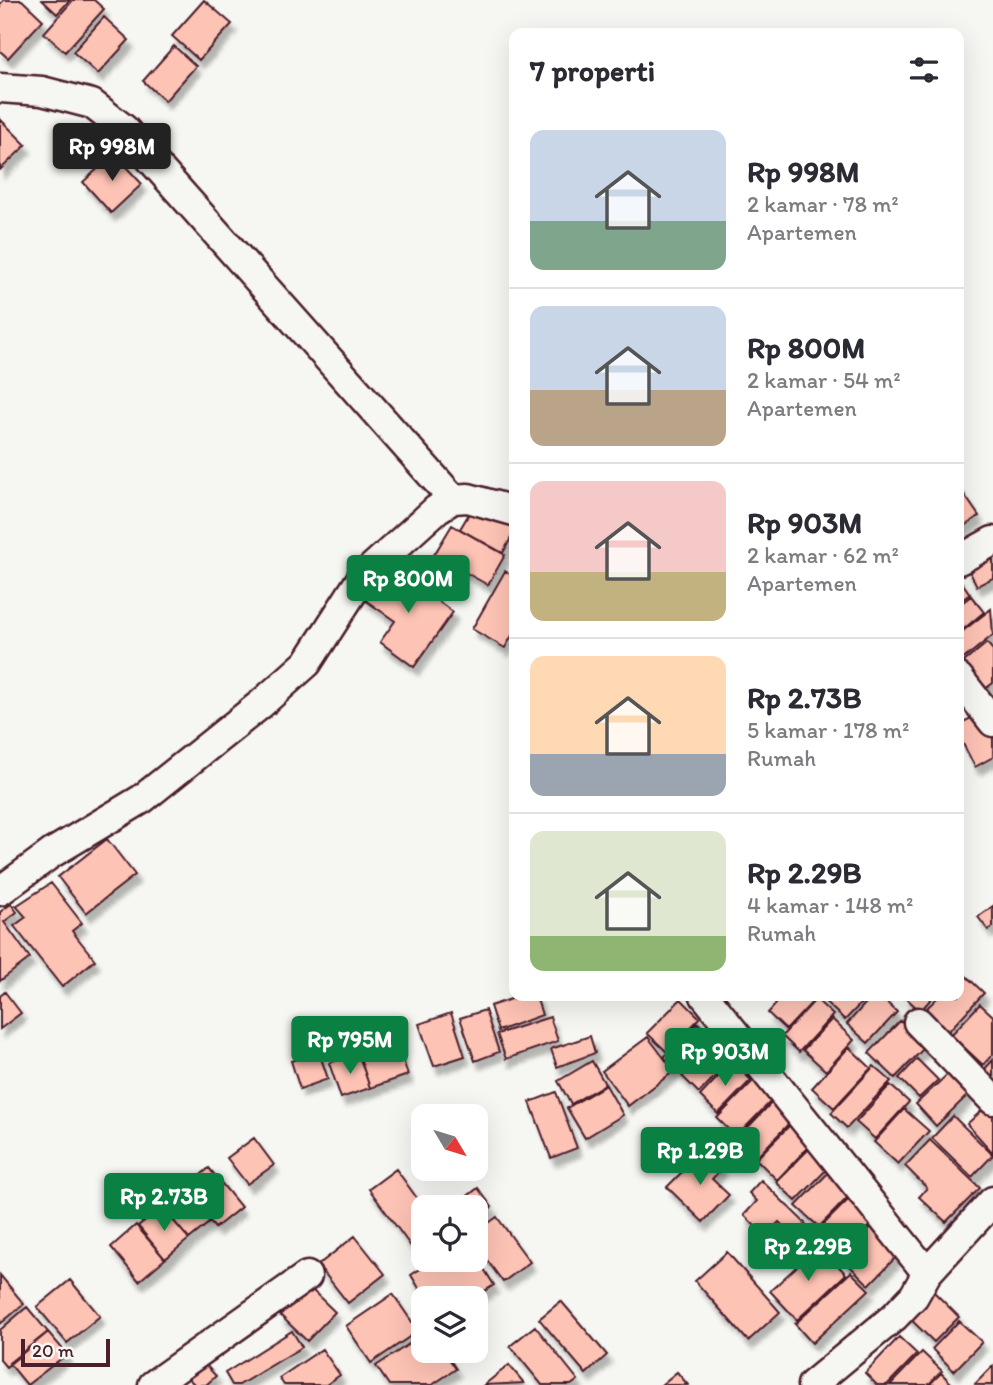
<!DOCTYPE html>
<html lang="id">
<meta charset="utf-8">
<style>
body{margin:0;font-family:Itim,sans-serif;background:#f2f2f3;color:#2b2b33;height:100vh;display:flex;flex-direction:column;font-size:26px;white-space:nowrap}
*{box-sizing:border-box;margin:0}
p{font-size:23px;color:#7c7c81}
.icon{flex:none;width:38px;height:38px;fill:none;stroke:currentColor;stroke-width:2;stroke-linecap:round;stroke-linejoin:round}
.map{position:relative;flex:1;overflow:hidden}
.panel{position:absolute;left:509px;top:28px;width:455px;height:973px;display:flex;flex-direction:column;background:#fff;border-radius:14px;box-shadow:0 7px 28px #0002}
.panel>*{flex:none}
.needle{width:46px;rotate:128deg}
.fabs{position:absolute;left:411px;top:1104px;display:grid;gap:14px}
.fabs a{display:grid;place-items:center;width:77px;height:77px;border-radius:14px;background:#fff;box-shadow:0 7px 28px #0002;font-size:35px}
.scale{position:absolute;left:21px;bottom:18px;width:89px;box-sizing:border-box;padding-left:7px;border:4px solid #4a1f2b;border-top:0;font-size:19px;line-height:24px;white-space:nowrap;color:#4a1f2b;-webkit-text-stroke:5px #f6f6f2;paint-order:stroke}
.price{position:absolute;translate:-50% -60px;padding:0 16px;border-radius:7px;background:#0b8043;color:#fff;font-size:23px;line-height:46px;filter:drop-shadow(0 2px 4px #0008)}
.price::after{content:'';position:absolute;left:50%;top:42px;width:21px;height:16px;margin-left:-10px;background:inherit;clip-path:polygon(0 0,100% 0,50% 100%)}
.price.current{background:#222;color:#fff}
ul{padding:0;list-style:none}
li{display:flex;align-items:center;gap:21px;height:175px;padding:0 21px}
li+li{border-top:2px solid #e1e1e2}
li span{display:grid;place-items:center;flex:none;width:196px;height:140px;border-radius:14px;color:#555}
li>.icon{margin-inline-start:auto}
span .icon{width:84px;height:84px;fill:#fffc;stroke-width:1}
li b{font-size:30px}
h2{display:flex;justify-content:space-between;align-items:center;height:84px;padding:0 21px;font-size:30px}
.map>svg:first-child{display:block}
.building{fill:#fdc3b5;stroke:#4a1f2b;stroke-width:2;filter:url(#shadow)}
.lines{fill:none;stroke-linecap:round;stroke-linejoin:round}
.minor-casing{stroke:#4a1f2b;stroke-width:33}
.minor{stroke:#f6f6f2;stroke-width:28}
</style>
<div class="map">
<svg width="993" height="1385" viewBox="0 0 993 1385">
<defs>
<filter id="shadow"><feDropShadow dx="4.5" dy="8" stdDeviation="2" flood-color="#0004"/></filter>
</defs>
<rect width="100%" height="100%" fill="#f6f6f2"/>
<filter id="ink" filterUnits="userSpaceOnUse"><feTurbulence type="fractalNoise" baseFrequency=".0143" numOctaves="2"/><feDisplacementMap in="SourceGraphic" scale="14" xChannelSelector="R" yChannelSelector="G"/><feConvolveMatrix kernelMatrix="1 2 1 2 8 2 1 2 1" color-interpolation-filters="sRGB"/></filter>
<g filter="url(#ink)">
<path class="building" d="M 4,0 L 22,0 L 43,20 L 8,58 L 0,51 L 0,4 Z
M 42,0 L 70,0 L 57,14 Z
M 73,0 L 94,0 L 104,9 L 65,52 L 44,33 Z
M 204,0 L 232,24 L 199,60 L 172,36 Z
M 104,17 L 129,40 L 98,74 L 73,52 Z
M 174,46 L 196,66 L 165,101 L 143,81 Z
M 0,119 L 26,145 L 0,170 Z
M 114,154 L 142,184 L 111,213 L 83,182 Z
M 959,487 L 979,516 L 959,530 Z
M 476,502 L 514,524 L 514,532 L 503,553 L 460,529 Z
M 452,525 L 505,555 L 488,585 L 434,555 Z
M 993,551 L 993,578 L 977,586 L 966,565 Z
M 390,566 L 453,612 L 414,667 L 380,642 L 395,621 L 365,600 Z
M 505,571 L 514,576 L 514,632 L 505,648 L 472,629 Z
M 959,578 L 970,594 L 959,602 Z
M 971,596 L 984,612 L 959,633 L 959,605 Z
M 991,609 L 993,635 L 961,661 L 959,634 Z
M 987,643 L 993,650 L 993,683 L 985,689 L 964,662 Z
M 981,713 L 993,738 L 993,757 L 975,767 L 959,736 L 959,724 Z
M 107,839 L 135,875 L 86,913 L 58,877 Z
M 51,883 L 82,923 L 72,931 L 95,960 L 62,987 L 14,926 L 26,917 L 16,906 Z
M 11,904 L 17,912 L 4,922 L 30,958 L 0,981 L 0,912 Z
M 993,906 L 993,927 L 988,930 L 978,917 Z
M 962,972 L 984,993 L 944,1036 L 921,1014 L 939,996 L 959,996 Z
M 5,992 L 21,1013 L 0,1029 L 0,996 Z
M 520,996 L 536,996 L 542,1015 L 498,1031 L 490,1006 Z
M 783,996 L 817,997 L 786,1030 L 768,1013 Z
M 819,996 L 868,996 L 845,1020 Z
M 872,996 L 880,996 L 897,1012 L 868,1043 L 847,1024 Z
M 904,996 L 934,996 L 920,1011 Z
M 681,999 L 700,1018 L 667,1052 L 647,1033 Z
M 816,999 L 833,1015 L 799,1052 L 782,1036 Z
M 980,1004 L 993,1016 L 993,1054 L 983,1065 L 951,1035 Z
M 485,1010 L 499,1052 L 475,1061 L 460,1018 Z
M 451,1013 L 465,1056 L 434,1066 L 419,1024 Z
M 550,1017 L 558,1041 L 506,1059 L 497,1034 Z
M 832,1019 L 854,1040 L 826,1071 L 803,1050 Z
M 900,1021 L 926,1046 L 895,1078 L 869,1053 Z
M 698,1023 L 715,1040 L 681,1074 L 664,1057 Z
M 394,1033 L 408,1075 L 370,1088 L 356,1046 Z
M 590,1036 L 595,1053 L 557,1067 L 551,1049 Z
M 648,1037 L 674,1071 L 628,1106 L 602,1071 Z
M 712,1045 L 729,1062 L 699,1093 L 682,1076 Z
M 849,1047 L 871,1068 L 834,1108 L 812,1088 Z
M 319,1052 L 328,1079 L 300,1089 L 291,1061 Z
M 358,1053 L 370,1088 L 341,1098 L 329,1063 Z
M 917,1059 L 938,1080 L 919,1098 L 899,1078 Z
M 993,1060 L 993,1082 L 982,1072 Z
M 592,1061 L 605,1084 L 571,1104 L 558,1081 Z
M 732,1062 L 751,1080 L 718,1114 L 700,1096 Z
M 874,1066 L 891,1081 L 847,1128 L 831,1113 Z
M 952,1070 L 972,1091 L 936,1126 L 916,1104 Z
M 755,1079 L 774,1098 L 736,1137 L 717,1118 Z
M 606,1085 L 623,1115 L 585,1138 L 567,1108 Z
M 890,1085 L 909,1102 L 875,1139 L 856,1122 Z
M 556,1092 L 577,1148 L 551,1158 L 530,1102 Z
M 775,1099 L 794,1118 L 756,1158 L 737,1139 Z
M 989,1104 L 993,1108 L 993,1153 L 967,1124 Z
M 904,1109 L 929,1131 L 898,1164 L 874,1142 Z
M 953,1116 L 993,1155 L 972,1177 L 932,1138 Z
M 792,1123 L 812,1143 L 777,1180 L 756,1159 Z
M 254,1138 L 274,1165 L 247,1184 L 227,1158 Z
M 930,1140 L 980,1188 L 946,1222 L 919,1197 L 927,1188 L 905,1166 Z
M 811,1147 L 830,1166 L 796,1201 L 776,1182 Z
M 704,1150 L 722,1168 L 712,1179 L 729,1195 L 703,1222 L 667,1187 Z
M 209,1168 L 241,1207 L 215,1228 L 183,1190 Z
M 396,1169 L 424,1208 L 424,1246 L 415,1252 L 369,1189 Z
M 831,1170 L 853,1192 L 819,1227 L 796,1206 Z
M 761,1180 L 806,1224 L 794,1237 L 779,1222 L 765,1236 L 744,1215 L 757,1201 L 749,1193 Z
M 478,1188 L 492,1207 L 476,1219 L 476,1208 L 452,1208 Z
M 182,1189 L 210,1222 L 189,1239 L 161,1206 Z
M 848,1200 L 872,1223 L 840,1256 L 816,1232 Z
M 162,1207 L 189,1239 L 165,1259 L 138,1226 Z
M 497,1217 L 530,1262 L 503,1282 L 476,1245 L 476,1232 Z
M 136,1225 L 165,1259 L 139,1281 L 111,1247 Z
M 873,1225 L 901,1252 L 869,1285 L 842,1258 Z
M 355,1236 L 385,1274 L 348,1303 L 318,1265 Z
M 819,1246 L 846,1274 L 797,1320 L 770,1291 Z
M 727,1252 L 780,1312 L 748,1341 L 695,1281 Z
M 476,1256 L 494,1285 L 473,1298 L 425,1298 L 411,1275 L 434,1260 L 476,1260 Z
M 851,1272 L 869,1290 L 812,1343 L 795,1324 Z
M 0,1275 L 24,1304 L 0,1324 Z
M 70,1280 L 100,1316 L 67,1343 L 37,1307 Z
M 927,1285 L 959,1317 L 934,1342 L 902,1311 Z
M 308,1286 L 335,1312 L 307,1341 L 280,1315 Z
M 393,1294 L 418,1331 L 371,1363 L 346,1326 Z
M 561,1301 L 607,1355 L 586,1374 L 539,1319 Z
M 27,1307 L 48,1332 L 6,1367 L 0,1360 L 0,1330 Z
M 959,1321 L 982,1342 L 954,1371 L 932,1349 Z
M 535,1326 L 578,1380 L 571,1385 L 542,1385 L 510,1346 Z
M 292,1331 L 302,1347 L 239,1385 L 232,1385 L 225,1373 Z
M 48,1332 L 67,1354 L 27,1385 L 9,1363 Z
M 424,1334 L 424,1351 L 444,1351 L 456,1369 L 432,1385 L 389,1385 L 376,1366 Z
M 899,1337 L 917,1354 L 887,1385 L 877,1385 L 865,1373 Z
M 322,1349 L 340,1375 L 326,1385 L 284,1385 L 279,1378 Z
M 922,1352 L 942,1371 L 928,1385 L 890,1385 Z
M 202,1361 L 216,1376 L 206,1385 L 195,1385 L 186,1376 Z
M 509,1365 L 524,1383 L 484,1385 Z
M 993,1366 L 993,1385 L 977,1385 L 975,1384 Z
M 677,1372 L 688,1385 L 661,1385 Z
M 941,1373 L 953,1385 L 929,1385 Z"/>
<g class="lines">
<defs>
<path id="minor" d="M 0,88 L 42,91 L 92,104 L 124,129 L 453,499
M 959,560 L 993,541
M 959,678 L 993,722
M 0,891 L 52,853 L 142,799 L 261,704 L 307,663 L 363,576 L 437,509 L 453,499 L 468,498 L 514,511
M 705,996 L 927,1273
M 918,1022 L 993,1100
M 153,1385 L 307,1276
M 812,1385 L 894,1317 L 914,1296 L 927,1273 L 993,1201"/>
</defs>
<use href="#minor" class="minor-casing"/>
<use href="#minor" class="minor"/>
</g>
</g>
</svg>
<div class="fabs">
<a><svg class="needle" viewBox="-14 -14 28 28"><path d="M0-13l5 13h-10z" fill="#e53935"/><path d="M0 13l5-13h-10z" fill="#7c7c81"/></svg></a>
<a><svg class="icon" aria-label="locate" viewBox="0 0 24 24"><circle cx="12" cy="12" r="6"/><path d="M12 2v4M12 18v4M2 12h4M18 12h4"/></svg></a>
<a><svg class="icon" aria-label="layers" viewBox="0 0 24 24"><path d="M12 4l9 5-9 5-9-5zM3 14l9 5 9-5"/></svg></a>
</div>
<div class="scale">20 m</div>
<b class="price current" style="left:112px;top:183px">Rp 998M</b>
<b class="price" style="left:408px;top:615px">Rp 800M</b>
<b class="price" style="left:350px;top:1076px">Rp 795M</b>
<b class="price" style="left:725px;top:1088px">Rp 903M</b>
<b class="price" style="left:700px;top:1187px">Rp 1.29B</b>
<b class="price" style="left:164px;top:1233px">Rp 2.73B</b>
<b class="price" style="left:808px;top:1283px">Rp 2.29B</b>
<section class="panel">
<h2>7 properti<svg class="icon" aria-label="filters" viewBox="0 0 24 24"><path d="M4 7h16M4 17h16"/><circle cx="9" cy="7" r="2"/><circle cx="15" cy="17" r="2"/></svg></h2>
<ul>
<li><span style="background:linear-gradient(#c9d6e8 65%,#7fa58c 0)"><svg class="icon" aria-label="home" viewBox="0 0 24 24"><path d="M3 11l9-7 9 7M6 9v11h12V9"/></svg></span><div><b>Rp 998M</b><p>2 kamar · 78 m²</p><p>Apartemen</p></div></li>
<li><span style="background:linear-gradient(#c9d6e8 60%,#b9a48a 0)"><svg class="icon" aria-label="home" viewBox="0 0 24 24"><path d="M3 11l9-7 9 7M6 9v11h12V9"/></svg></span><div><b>Rp 800M</b><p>2 kamar · 54 m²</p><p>Apartemen</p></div></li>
<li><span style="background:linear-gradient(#f6c9c9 65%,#c2b280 0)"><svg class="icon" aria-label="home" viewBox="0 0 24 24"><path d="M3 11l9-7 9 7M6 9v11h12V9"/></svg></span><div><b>Rp 903M</b><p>2 kamar · 62 m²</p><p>Apartemen</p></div></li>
<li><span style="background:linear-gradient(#ffd9b3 70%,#9aa5b1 0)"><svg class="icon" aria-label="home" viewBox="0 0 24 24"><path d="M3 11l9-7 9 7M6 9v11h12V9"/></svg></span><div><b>Rp 2.73B</b><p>5 kamar · 178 m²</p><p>Rumah</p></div></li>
<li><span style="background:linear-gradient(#dfe7d0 75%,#8fb573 0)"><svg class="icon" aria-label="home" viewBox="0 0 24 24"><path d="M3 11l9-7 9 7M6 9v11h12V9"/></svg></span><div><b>Rp 2.29B</b><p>4 kamar · 148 m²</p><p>Rumah</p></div></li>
</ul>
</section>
</div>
